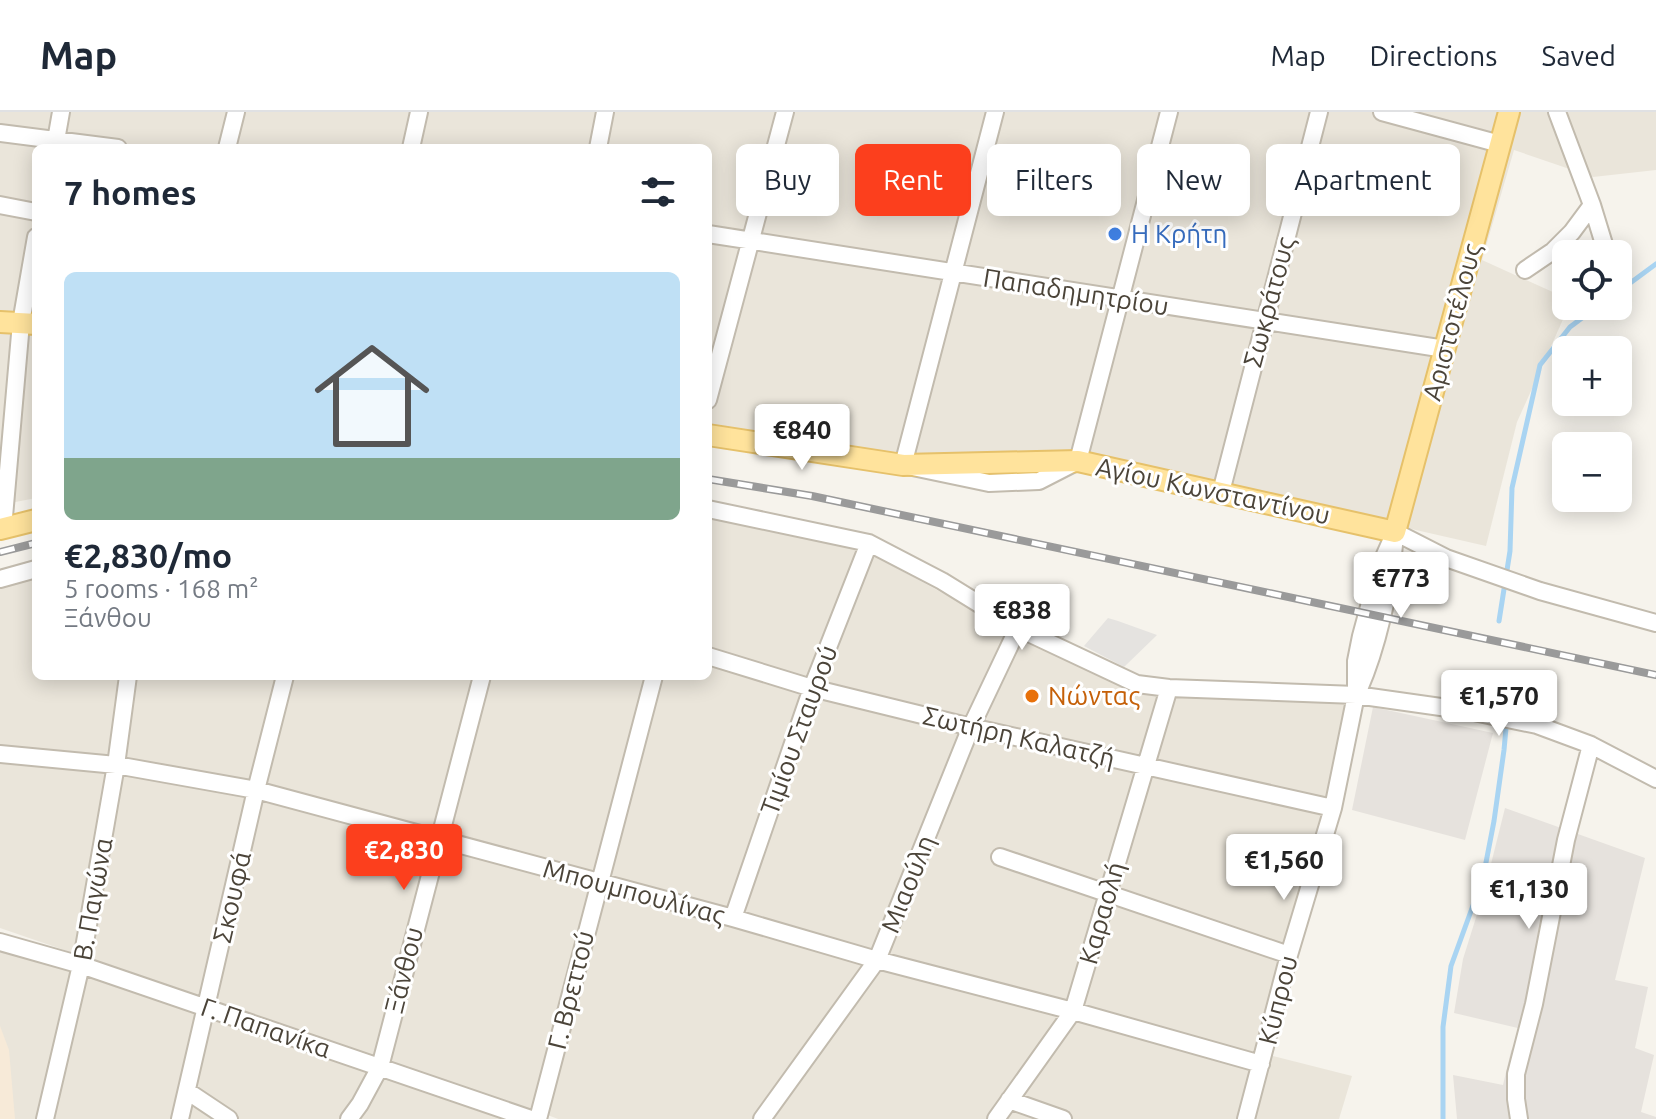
<!DOCTYPE html>
<meta charset="utf-8">
<style>
body{margin:0;font-family:Ubuntu,sans-serif;background:#f2f2f3;color:#1f2937;height:100vh;display:flex;flex-direction:column;font-size:30px;white-space:nowrap}
*{box-sizing:border-box;margin:0}
p{font-size:26px;color:#747a83}
.icon{flex:none;width:44px;height:44px;fill:none;stroke:currentColor;stroke-width:2;stroke-linecap:round;stroke-linejoin:round}
.map{position:relative;flex:1;overflow:hidden}
.details{position:absolute;left:32px;top:32px;width:680px;height:536px;display:flex;flex-direction:column;background:#fff;border-radius:12px;box-shadow:0 4px 20px #0003}
.details>*{flex:none}
.banner{position:absolute;left:736px;top:32px;width:760px;height:72px;display:flex;gap:16px}
.fabs{position:absolute;left:1552px;top:128px;display:grid;gap:16px}
.fabs a{display:grid;place-items:center;width:80px;height:80px;border-radius:12px;background:#fff;box-shadow:0 4px 20px #0003;font-size:40px}
.price{position:absolute;translate:-50% -68px;padding:0 18px;border-radius:8px;background:#fff;color:#222;font-size:26px;line-height:52px;filter:drop-shadow(0 2px 4px #0008)}
.price::after{content:'';position:absolute;left:50%;top:48px;width:24px;height:18px;margin-left:-12px;background:inherit;clip-path:polygon(0 0,100% 0,50% 100%)}
.price.active{background:#fc3f1d;color:#fff}
ul{padding:0;list-style:none}
li{display:grid;align-content:center;gap:16px;height:424px;padding:0 32px}
li span{display:grid;place-items:center;height:248px;border-radius:12px;color:#555}
li>.icon{margin-inline-start:auto}
span .icon{width:144px;height:144px;fill:#fffc;stroke-width:1}
li b{font-size:34px}
h2{display:flex;justify-content:space-between;align-items:center;height:96px;padding:0 32px;font-size:34px}
.chip{padding:0 28px;border-radius:12px;background:#fff;box-shadow:0 4px 20px #0003;font-size:28px;line-height:72px}
.chip.active{background:#fc3f1d;color:#fff}
header{display:flex;align-items:center;gap:48px;box-sizing:border-box;height:112px;padding:0 40px;background:#fff;border-bottom:2px solid #e0e1e3}
header strong{font-size:38px}
nav{display:flex;gap:44px;margin-inline-start:auto;font-size:28px}
.map>svg:first-child{display:block}
.residential{fill:#eae5da}
.commercial{fill:#f7ead8}
.industrial{fill:#e6e2dd}
.parking{fill:#e5e3e0}
.lines{fill:none;stroke-linecap:round;stroke-linejoin:round}
.stream{stroke:#a9d4f2;stroke-width:5}
.minor-casing{stroke:#c2bbae;stroke-width:20}
.major-casing{stroke:#e6c16a;stroke-width:24}
.minor{stroke:#fff;stroke-width:16}
.major{stroke:#ffe39c;stroke-width:20}
.rail-casing{stroke:#9a9a9a;stroke-width:8}
.rail{stroke:#fff;stroke-width:5;stroke-dasharray:15;stroke-linecap:butt}
.shop-dot{fill:#3f7fe0;stroke:#fff;stroke-width:3}
.food-dot{fill:#e8710a;stroke:#fff;stroke-width:3}
.labels{text-anchor:middle;stroke-width:6;stroke-linejoin:round;paint-order:stroke}
.shop-label{font-size:26px;fill:#366cbe;stroke:#fff;text-anchor:start}
.street-label{font-size:26px;fill:#4b4439;stroke:#fff}
.food-label{font-size:26px;fill:#c56008;stroke:#fff;text-anchor:start}
</style>
<header>
<strong>Map</strong>
<nav><a>Map</a><a>Directions</a><a>Saved</a></nav>
</header>
<div class="map">
<svg width="1656" height="1007" viewBox="0 0 1656 1007">
<rect width="100%" height="100%" fill="#f6f3ec"/>
<path class="residential" d="M 0,0 L 1656,0 L 1656,58 L 1593,65 L 1514,38 L 1482,148 L 1566,186 L 1566,194 L 1569,194 L 1517,310 L 1486,434 L 1070,339 L 892,349 L 708,314 L 708,36 L 36,36 L 36,386 L 0,393 Z
M 708,399 L 856,434 L 1027,527 L 1171,584 L 1350,591 L 1261,941 L 1352,964 L 1339,1007 L 558,1007 L 545,1002 L 660,564 L 708,564 Z
M 36,463 L 36,564 L 647,564 L 531,998 L 0,816 L 0,473 Z
M 0,831 L 517,1007 L 0,1007 Z"/>
<path class="commercial" d="M 0,914 L 9,938 L 15,1007 L 0,1007 Z"/>
<path class="industrial" d="M 1373,595 L 1493,621 L 1465,728 L 1352,698 Z
M 1505,696 L 1645,746 L 1615,868 L 1648,875 L 1635,936 L 1654,943 L 1641,1000 L 1656,1005 L 1656,1007 L 1457,1007 L 1453,963 L 1503,973 L 1511,939 L 1522,917 L 1454,901 L 1463,847 L 1484,780 Z"/>
<path class="parking" d="M 1108,506 L 1118,509 L 1157,523 L 1124,555 L 1084,534 Z"/>
<g class="lines">
<path class="stream" d="M 1618,180 L 1656,152
M 1499,509 L 1510,439 L 1512,376 L 1540,253 L 1570,215 L 1598,194
M 1443,1007 L 1443,915 L 1451,854 L 1483,766 L 1494,709 L 1504,638 L 1506,616 L 1505,595 L 1498,572"/>
<defs>
<path id="minor" d="M 995,0 L 903,353 L 989,371 L 1039,369 L 1078,349 L 1169,0
M 1382,0 L 1500,32
M 1557,0 L 1592,93 L 1607,142
M 0,21 L 118,36
M 55,34 L 61,0
M 227,36 L 236,0
M 411,36 L 419,0
M 598,36 L 605,0
M 0,93 L 36,100
M 708,122 L 1445,237
M 1525,158 L 1553,139 L 1572,120 L 1592,93
M 708,288 L 785,0
M 1221,380 L 1319,0
M 708,397 L 869,431 L 942,469 L 1018,516 L 1137,572 L 1169,576 L 1356,583 L 1469,599 L 1537,613 L 1591,633 L 1656,667
M 3,416 L 21,211 L 36,125
M 1395,420 L 1446,446 L 1540,479 L 1656,511
M 0,467 L 36,457
M 708,544 L 812,576 L 971,615 L 1333,696
M 1359,577 C 1377,536 1390,478 1394,433
M 0,642 L 116,653 L 256,678 L 733,806 L 877,848 L 1073,899 L 1261,952
M 1000,745 L 1289,843
M 733,806 L 812,576 L 869,431
M 0,830 L 81,853 L 531,1007
M 187,979 L 229,1007
M 1009,988 L 1063,1007
M 45,1007 L 81,853 L 116,653 L 128,564
M 180,1007 L 256,678 L 285,564
M 349,1007 L 360,992 L 380,955 L 482,564
M 538,1007 L 654,564
M 762,1007 L 877,848 L 971,615 L 1018,516
M 996,1007 L 1073,899 L 1169,576
M 1246,1007 L 1289,843 L 1333,696 L 1356,583 L 1356,549 L 1361,524 L 1380,454 L 1395,420
M 1519,1007 L 1516,987 L 1516,962 L 1534,892 L 1566,728 L 1591,633"/>
<path id="major" d="M 0,210 L 36,212
M 708,323 L 903,353 L 1078,349 L 1395,420 L 1509,0
M 0,417 L 36,408"/>
</defs>
<use href="#minor" class="minor-casing"/>
<use href="#major" class="major-casing"/>
<use href="#minor" class="minor"/>
<use href="#major" class="major"/>
<defs>
<path id="rail" d="M 708,367 L 812,384 L 1656,563
M 0,440 L 36,431"/>
</defs>
<use href="#rail" class="rail-casing"/>
<use href="#rail" class="rail"/>
</g>
<circle class="shop-dot" cx="1115" cy="122" r="8"/>
<circle class="food-dot" cx="1032" cy="584" r="8"/>
<g class="labels">
<g class="shop-label">
<text x="1131" y="131">Η Κρήτη</text>
</g>
<g class="street-label">
<text transform="translate(1076 180) rotate(9)" y="9">Παπαδημητρίου</text>
<text transform="translate(1269 190) rotate(-75)" y="9">Σωκράτους</text>
<text transform="translate(1452 210) rotate(-75)" y="9">Αριστοτέλους</text>
<text transform="translate(1213 379) rotate(12)" y="9">Αγίου Κωνσταντίνου</text>
<text transform="translate(799 618) rotate(-70)" y="9">Τιμίου Σταυρού</text>
<text transform="translate(1019 625) rotate(13)" y="9">Σωτήρη Καλατζή</text>
<text transform="translate(908 772) rotate(-68)" y="9">Μιαούλη</text>
<text transform="translate(634 780) rotate(15)" y="9">Μπουμπουλίνας</text>
<text transform="translate(232 785) rotate(-77)" y="9">Σκουφά</text>
<text transform="translate(93 787) rotate(-80)" y="9">Β. Παγώνα</text>
<text transform="translate(1102 801) rotate(-74)" y="9">Καραολή</text>
<text transform="translate(404 858) rotate(-76)" y="9">Ξάνθου</text>
<text transform="translate(571 878) rotate(-76)" y="9">Γ. Βρεττού</text>
<text transform="translate(1278 888) rotate(-76)" y="9">Κύπρου</text>
<text transform="translate(266 916) rotate(19)" y="9">Γ. Παπανίκα</text>
</g>
<g class="food-label">
<text x="1048" y="593">Νώντας</text>
</g>
</g>
</svg>
<div class="fabs">
<a><svg class="icon" aria-label="locate" viewBox="0 0 24 24"><circle cx="12" cy="12" r="6"/><path d="M12 2v4M12 18v4M2 12h4M18 12h4"/></svg></a>
<a>+</a>
<a>−</a>
</div>
<b class="price" style="left:802px;top:360px">€840</b>
<b class="price" style="left:1401px;top:508px">€773</b>
<b class="price" style="left:1022px;top:540px">€838</b>
<b class="price" style="left:1499px;top:626px">€1,570</b>
<b class="price active" style="left:404px;top:780px">€2,830</b>
<b class="price" style="left:1284px;top:790px">€1,560</b>
<b class="price" style="left:1529px;top:819px">€1,130</b>
<div class="banner">
<a class="chip">Buy</a>
<a class="chip active">Rent</a>
<a class="chip">Filters</a>
<a class="chip">New</a>
<a class="chip">Apartment</a>
</div>
<section class="details">
<h2>7 homes<svg class="icon" aria-label="filters" viewBox="0 0 24 24"><path d="M4 7h16M4 17h16"/><circle cx="9" cy="7" r="2"/><circle cx="15" cy="17" r="2"/></svg></h2>
<ul>
<li><span style="background:linear-gradient(#bfe0f5 75%,#7fa58c 0)"><svg class="icon" aria-label="home" viewBox="0 0 24 24"><path d="M3 11l9-7 9 7M6 9v11h12V9"/></svg></span><div><b>€2,830/mo</b><p>5 rooms · 168 m²</p><p>Ξάνθου</p></div></li>
</ul>
</section>
</div>
